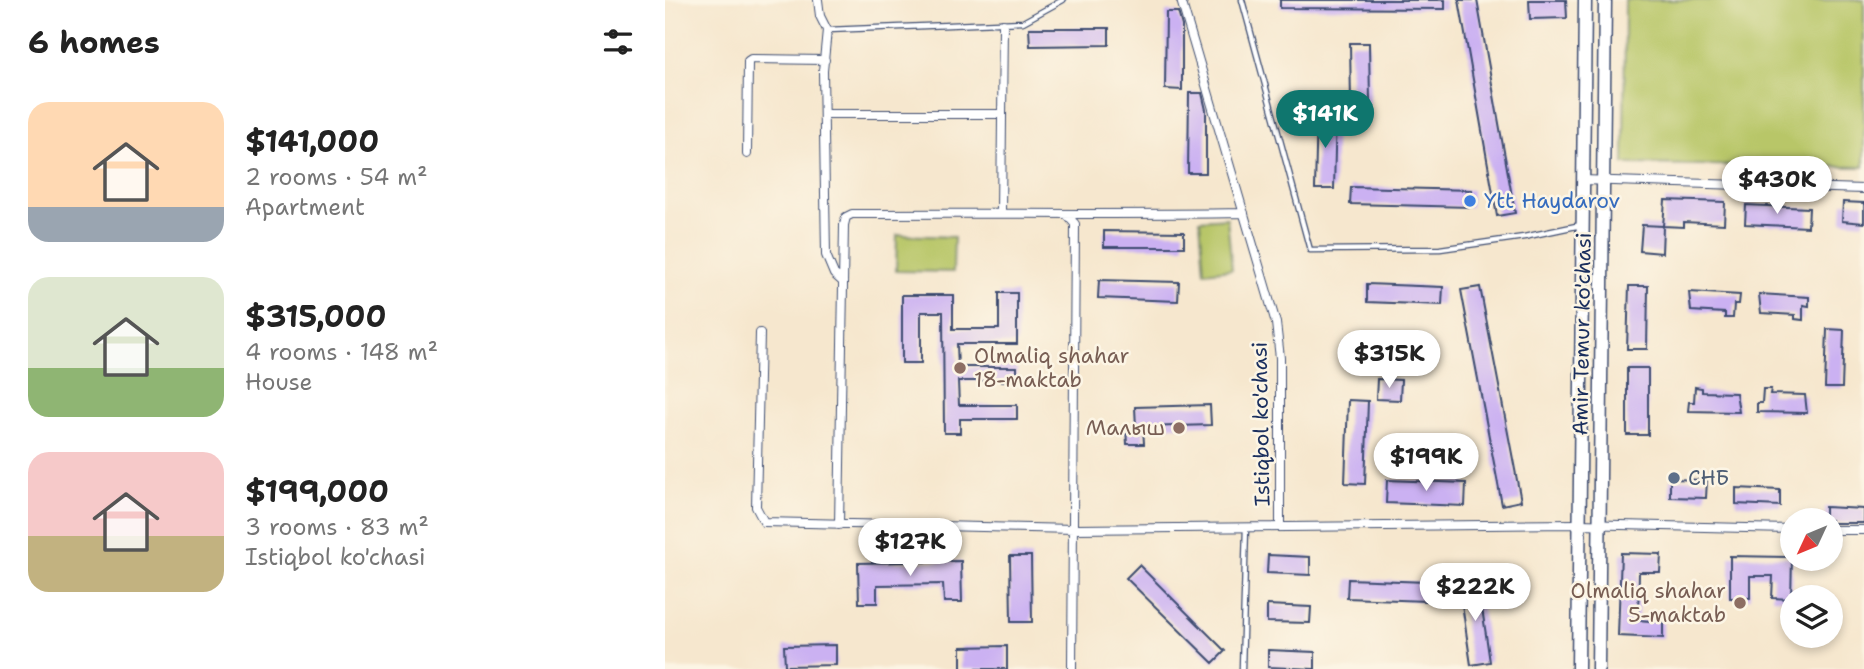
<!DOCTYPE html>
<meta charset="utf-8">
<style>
body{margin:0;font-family:"Shantell Sans",sans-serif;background:#f2f2f2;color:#222;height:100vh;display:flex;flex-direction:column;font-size:26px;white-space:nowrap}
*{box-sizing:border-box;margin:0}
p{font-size:23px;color:#767676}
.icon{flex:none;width:38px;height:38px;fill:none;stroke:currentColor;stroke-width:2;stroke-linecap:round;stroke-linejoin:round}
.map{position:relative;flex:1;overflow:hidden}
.panel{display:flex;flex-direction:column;background:#fff;width:665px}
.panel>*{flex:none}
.needle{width:46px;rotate:226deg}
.controls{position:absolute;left:1115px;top:508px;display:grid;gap:14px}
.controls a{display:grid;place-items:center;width:63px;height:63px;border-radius:50%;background:#fff;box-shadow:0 4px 10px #0003;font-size:35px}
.price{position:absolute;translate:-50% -60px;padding:0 16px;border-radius:24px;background:#fff;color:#222;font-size:23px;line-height:46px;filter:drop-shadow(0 2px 4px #0008)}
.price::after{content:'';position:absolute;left:50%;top:42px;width:21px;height:16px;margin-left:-10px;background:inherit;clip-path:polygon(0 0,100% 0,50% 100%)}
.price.selected{background:#0f766e;color:#fff}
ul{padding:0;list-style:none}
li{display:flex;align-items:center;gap:21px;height:175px;padding:0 28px}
li span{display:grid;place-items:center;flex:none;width:196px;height:140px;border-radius:21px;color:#555}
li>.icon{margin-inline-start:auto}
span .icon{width:84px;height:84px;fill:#fffc;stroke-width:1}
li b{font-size:30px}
h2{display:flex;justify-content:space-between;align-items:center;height:84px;padding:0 28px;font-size:30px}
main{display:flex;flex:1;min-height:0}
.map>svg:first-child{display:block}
.green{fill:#b8c668;stroke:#6a7a63;stroke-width:2}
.building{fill:#cbb1f2}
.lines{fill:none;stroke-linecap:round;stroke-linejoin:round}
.lane-casing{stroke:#3c4b6f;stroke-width:7}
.street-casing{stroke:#3c4b6f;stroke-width:10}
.secondary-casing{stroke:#3c4b6f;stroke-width:15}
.lane{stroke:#fff;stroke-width:4.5}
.street{stroke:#fff;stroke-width:8}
.secondary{stroke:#fff;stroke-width:12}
.shop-dot{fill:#3f7fe0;stroke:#fcf5e5;stroke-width:2.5}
.education-dot{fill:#8d6e63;stroke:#fcf5e5;stroke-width:2.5}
.service-dot{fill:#5c6f8a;stroke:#fcf5e5;stroke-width:2.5}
.labels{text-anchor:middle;stroke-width:5;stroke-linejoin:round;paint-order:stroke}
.shop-label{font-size:21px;fill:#366cbe;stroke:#fcf5e5;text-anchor:start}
.street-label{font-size:21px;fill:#1b2f5e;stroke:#fcf5e5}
.education-label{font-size:21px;fill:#785e54;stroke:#fcf5e5;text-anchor:end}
.service-label{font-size:21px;fill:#4e5e75;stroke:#fcf5e5;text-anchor:start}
</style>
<main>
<section class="panel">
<h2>6 homes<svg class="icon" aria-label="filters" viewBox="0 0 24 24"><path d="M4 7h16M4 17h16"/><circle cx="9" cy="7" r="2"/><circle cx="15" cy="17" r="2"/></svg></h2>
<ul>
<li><span style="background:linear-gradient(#ffd9b3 75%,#9aa5b1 0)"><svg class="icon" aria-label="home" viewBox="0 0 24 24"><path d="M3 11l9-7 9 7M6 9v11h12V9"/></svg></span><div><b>$141,000</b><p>2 rooms · 54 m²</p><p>Apartment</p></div></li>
<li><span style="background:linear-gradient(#dfe7d0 65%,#8fb573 0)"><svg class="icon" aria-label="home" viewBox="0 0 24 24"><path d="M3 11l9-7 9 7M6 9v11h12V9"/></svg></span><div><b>$315,000</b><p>4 rooms · 148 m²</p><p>House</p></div></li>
<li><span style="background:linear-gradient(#f6c9c9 60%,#c2b280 0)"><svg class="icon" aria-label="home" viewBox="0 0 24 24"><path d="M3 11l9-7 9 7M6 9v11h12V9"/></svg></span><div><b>$199,000</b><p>3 rooms · 83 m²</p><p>Istiqbol ko'chasi</p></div></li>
</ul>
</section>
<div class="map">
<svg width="1199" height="669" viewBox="0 0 1199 669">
<rect width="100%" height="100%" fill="#fcf5e5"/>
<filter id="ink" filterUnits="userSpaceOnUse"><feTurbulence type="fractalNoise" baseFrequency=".0143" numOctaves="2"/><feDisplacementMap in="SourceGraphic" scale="14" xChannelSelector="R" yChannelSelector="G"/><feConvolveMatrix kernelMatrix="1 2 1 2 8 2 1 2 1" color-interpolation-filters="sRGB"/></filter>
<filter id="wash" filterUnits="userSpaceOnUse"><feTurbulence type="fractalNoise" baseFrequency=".00686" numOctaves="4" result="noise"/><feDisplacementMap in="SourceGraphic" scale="28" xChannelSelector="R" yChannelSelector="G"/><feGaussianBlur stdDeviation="1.57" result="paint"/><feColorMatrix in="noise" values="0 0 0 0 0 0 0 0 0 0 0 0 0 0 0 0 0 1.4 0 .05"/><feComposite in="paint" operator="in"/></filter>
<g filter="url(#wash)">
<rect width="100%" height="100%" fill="#f6e7ce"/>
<path class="green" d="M 960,0 L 1199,0 L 1199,167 L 959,164 Z
M 562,218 L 567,269 L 539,272 L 535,220 Z
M 232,235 L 289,237 L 288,272 L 231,271 Z"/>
<g id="blocks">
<path class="building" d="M 615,0 L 780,0 L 780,9 L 615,8 Z
M 794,0 L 812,0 L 850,213 L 832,216 Z
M 864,0 L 901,0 L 902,18 L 865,19 Z
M 501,12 L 513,12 L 517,26 L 517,90 L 500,89 Z
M 364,28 L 444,28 L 444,45 L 365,46 Z
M 685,43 L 704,43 L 705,103 L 686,103 Z
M 524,93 L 537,93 L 541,110 L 541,173 L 523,173 Z
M 652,111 L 671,111 L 669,189 L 650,189 Z
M 686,187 L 807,190 L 806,207 L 685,204 Z
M 1000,200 L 1060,202 L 1059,224 L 1019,222 L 1019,227 L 998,226 Z
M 1178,202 L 1199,203 L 1199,223 L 1177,221 Z
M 1081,205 L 1144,208 L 1143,227 L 1080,224 Z
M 977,225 L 998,226 L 997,253 L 975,251 Z
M 439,231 L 519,232 L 519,247 L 439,247 Z
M 434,280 L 514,282 L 513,301 L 433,298 Z
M 702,284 L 778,287 L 777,305 L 702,302 Z
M 964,286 L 983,286 L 982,349 L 962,349 Z
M 815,287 L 856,501 L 837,505 L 796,290 Z
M 1024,292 L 1075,295 L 1074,304 L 1069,304 L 1068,318 L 1060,318 L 1060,313 L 1026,311 Z
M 334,293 L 352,293 L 352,344 L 292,344 L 293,367 L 352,367 L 352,381 L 293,381 L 294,405 L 352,405 L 352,419 L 295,419 L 295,433 L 279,433 L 278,312 L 256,312 L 256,363 L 237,363 L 237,295 L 288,295 L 288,329 L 334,329 Z
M 1094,294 L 1144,297 L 1144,306 L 1138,305 L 1138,320 L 1130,319 L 1130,315 L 1096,313 Z
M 1162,329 L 1179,330 L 1177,388 L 1160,388 Z
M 962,368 L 983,368 L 983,435 L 962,435 Z
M 712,379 L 736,380 L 735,400 L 711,399 Z
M 1030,387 L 1037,388 L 1037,392 L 1071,393 L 1074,412 L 1023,411 L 1024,402 L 1029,402 Z
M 1098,389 L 1106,389 L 1105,394 L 1140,395 L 1142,413 L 1092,412 L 1092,403 L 1097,403 Z
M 683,400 L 703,401 L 700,484 L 680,483 Z
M 545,405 L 546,425 L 478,427 L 479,444 L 462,444 L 461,427 L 471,427 L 470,407 Z
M 1005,479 L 1042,480 L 1041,498 L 1005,497 Z
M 722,480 L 801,483 L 800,506 L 721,503 Z
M 1071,488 L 1115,490 L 1115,506 L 1071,504 Z
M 1160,507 L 1199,509 L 1199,523 L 1166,523 L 1166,520 L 1160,520 Z
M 956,553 L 996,554 L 995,572 L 974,572 L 973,620 L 998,622 L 998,638 L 953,636 Z
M 603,555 L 645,557 L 645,575 L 602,573 Z
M 345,556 L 366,556 L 367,622 L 346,622 Z
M 1065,556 L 1127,557 L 1126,599 L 1107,598 L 1108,576 L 1085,576 L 1085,598 L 1065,598 Z
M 296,561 L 297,602 L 279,602 L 278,584 L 212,585 L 212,603 L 194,603 L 193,563 Z
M 474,565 L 560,651 L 548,663 L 461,578 Z
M 683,579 L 761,582 L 761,601 L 682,598 Z
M 813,581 L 825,662 L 806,665 L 794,584 Z
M 602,605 L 646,607 L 645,623 L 602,622 Z
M 171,645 L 171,665 L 120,666 L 119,646 Z
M 342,646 L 342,669 L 296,669 L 296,647 Z
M 603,650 L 650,652 L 650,669 L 603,667 Z"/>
</g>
</g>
<g filter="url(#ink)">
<use href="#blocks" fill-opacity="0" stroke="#3c4b6f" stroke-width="2"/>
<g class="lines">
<defs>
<path id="lane" d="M 577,0 L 645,250 L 775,249 L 859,237 L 916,225
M 163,30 L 358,22 L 398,0
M 577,669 L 581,527"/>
<path id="street" d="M 153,0 L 155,16 L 162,30 L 158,71 L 161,255 L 169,274 L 178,282
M 516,0 L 611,323 L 615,358 L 615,525
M 159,114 L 337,114
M 82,154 L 83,61 L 86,59 L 160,60
M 917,180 L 1199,189
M 336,213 L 338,24
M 402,215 L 410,224 L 407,669
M 95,333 L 91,507 L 99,522 L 409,529 L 914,524 L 1127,529
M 174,525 L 179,225 L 181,217 L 187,214 C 318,213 448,215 579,213
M 1166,530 L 1199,530"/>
<path id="secondary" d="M 913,669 L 920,0
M 933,669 L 940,0"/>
</defs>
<use href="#lane" class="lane-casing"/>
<use href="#street" class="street-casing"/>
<use href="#secondary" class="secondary-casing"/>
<use href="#lane" class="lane"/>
<use href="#street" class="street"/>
<use href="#secondary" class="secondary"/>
</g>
</g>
<circle class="shop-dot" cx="805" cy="201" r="7"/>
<g class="education-dot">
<circle cx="295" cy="368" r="7"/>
<circle cx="514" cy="428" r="7"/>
<circle cx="1075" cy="603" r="7"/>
</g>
<circle class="service-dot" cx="1009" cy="478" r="7"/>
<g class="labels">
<g class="shop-label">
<text x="819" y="208">Ytt Haydarov</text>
</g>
<g class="street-label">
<text transform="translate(917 334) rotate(-89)" y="7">Amir Temur ko'chasi</text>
<text transform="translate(596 424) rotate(-91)" y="7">Istiqbol ko'chasi</text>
</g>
<g class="education-label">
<text x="309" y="363" text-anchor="start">Olmaliq shahar<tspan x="309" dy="24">18-maktab</tspan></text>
<text x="500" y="435">Малыш</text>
<text x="1061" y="598">Olmaliq shahar<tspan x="1061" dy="24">5-maktab</tspan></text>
</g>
<g class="service-label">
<text x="1023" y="485">СНБ</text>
</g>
</g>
</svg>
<div class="controls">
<a><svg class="needle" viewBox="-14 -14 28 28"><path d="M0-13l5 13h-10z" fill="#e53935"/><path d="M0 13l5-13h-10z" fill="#767676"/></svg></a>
<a><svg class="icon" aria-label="layers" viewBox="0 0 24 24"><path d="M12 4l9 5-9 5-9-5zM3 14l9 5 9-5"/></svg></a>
</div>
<b class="price selected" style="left:660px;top:150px">$141K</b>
<b class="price" style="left:1112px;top:216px">$430K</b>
<b class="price" style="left:724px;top:390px">$315K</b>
<b class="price" style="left:761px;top:493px">$199K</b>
<b class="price" style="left:245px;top:578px">$127K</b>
<b class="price" style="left:810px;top:623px">$222K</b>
</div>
</main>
